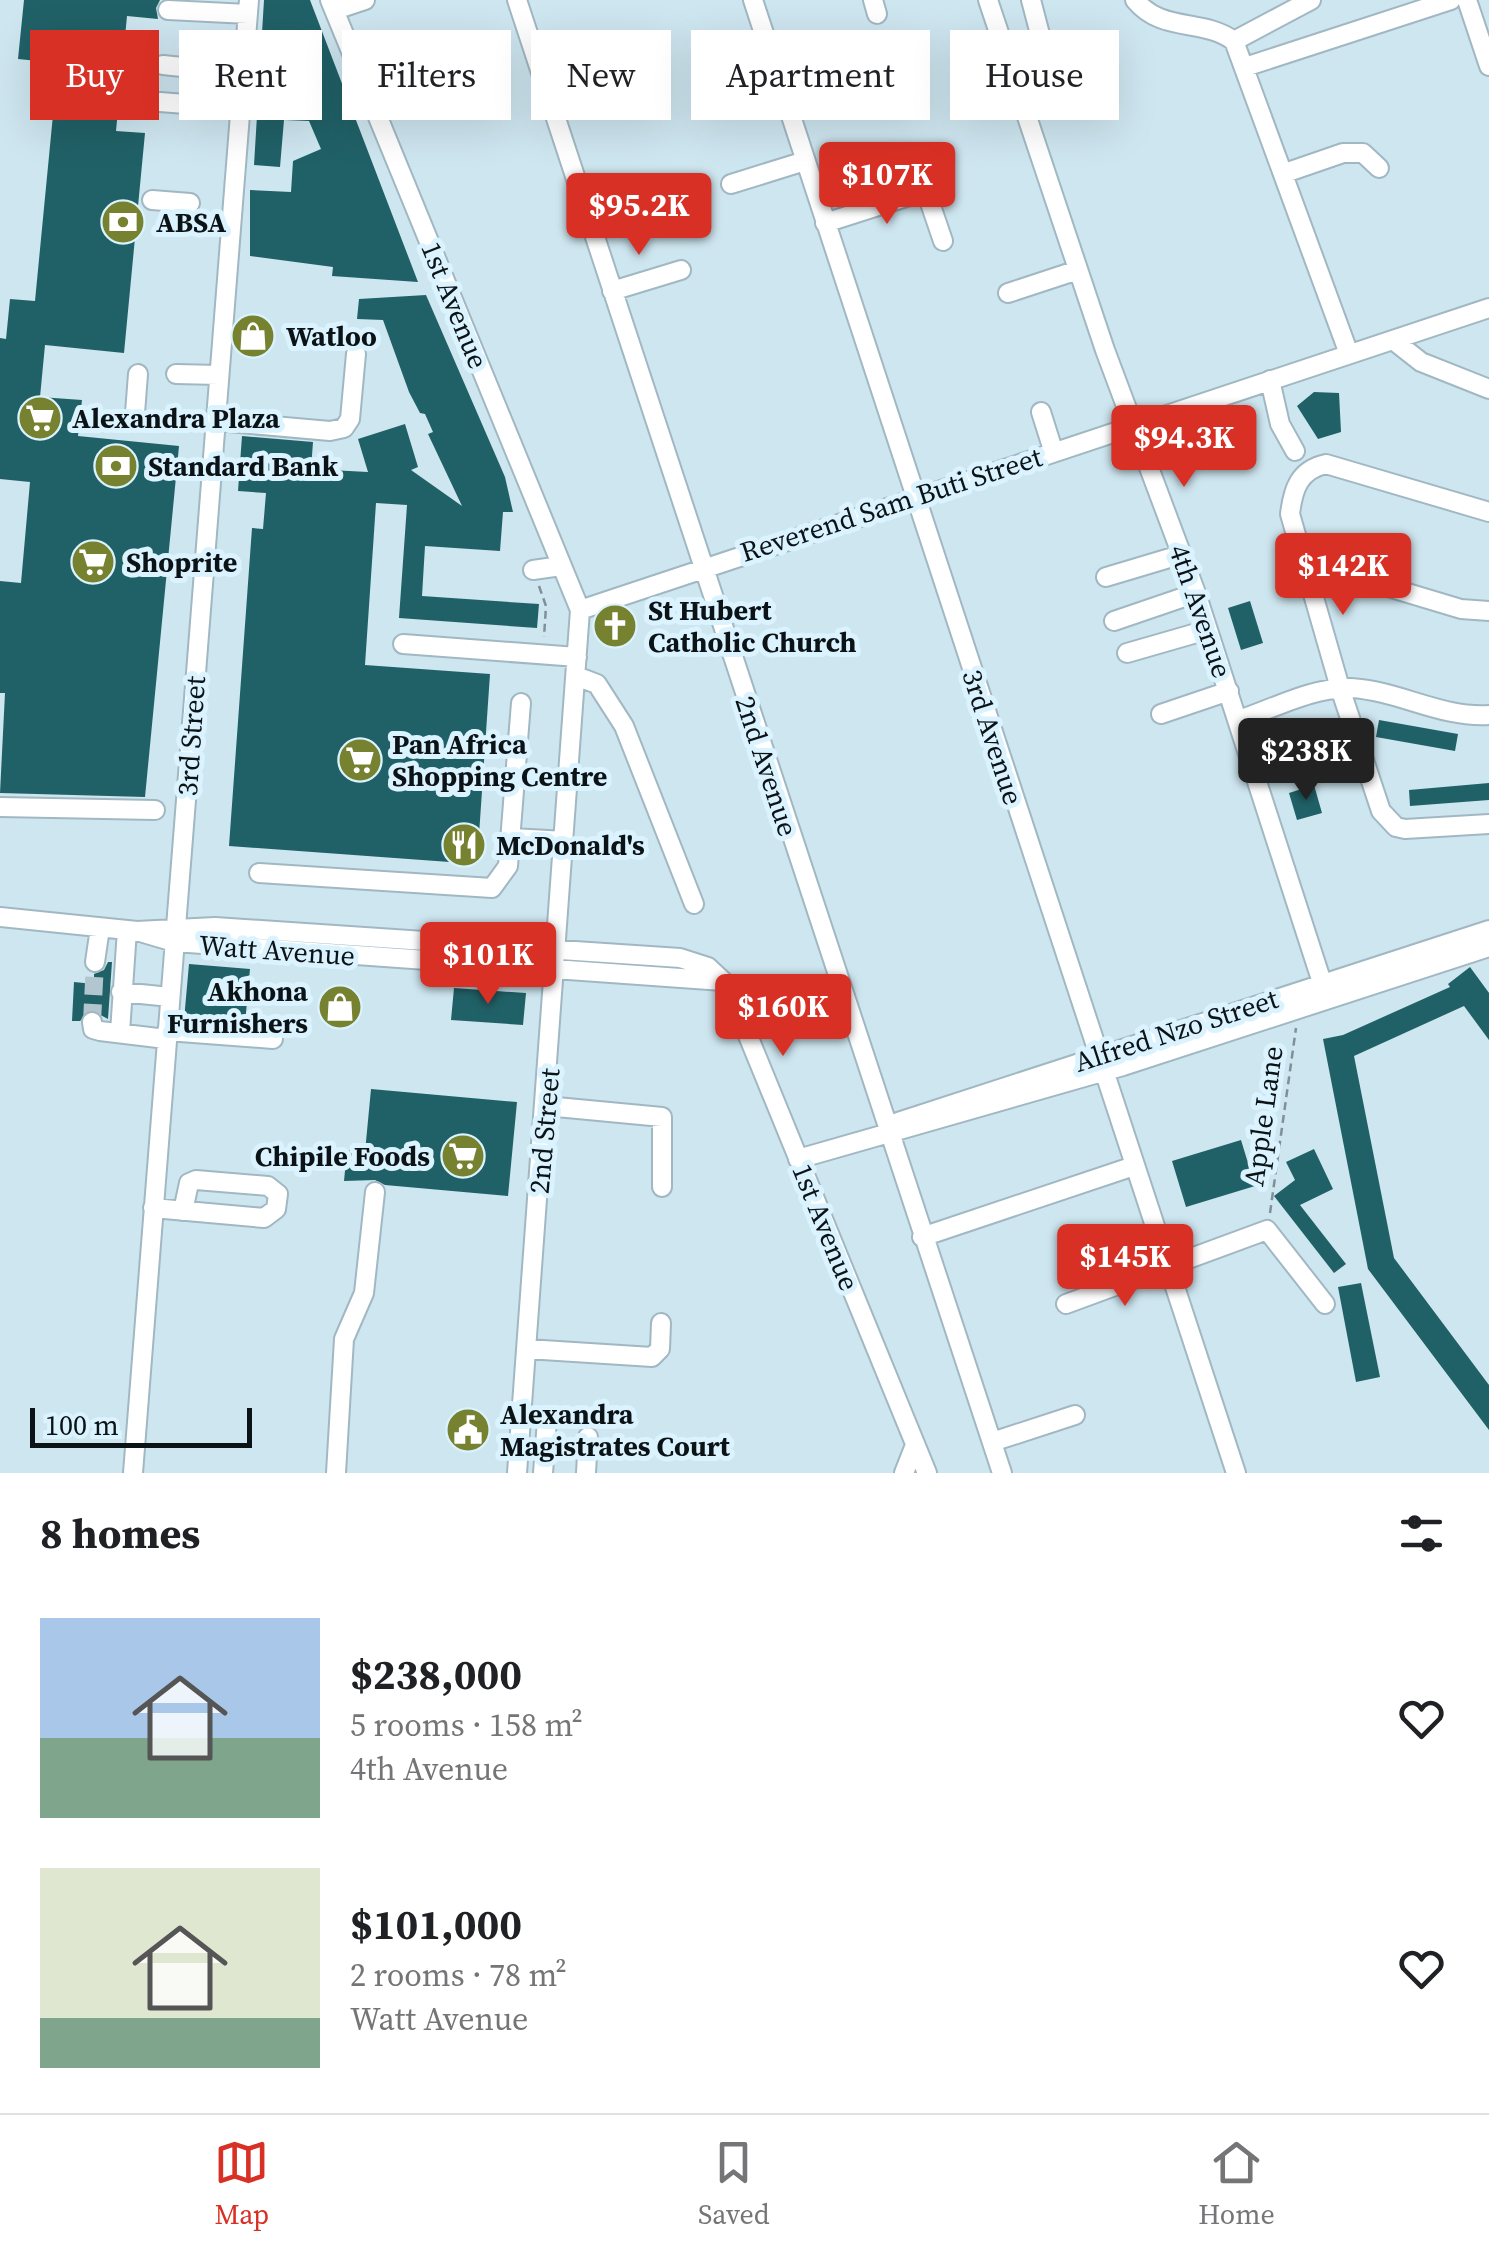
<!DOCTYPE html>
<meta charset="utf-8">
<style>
body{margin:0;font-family:"Source Serif 4",serif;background:#f6f6f6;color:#202124;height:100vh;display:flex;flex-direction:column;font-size:38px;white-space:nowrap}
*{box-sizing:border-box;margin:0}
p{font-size:32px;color:#757577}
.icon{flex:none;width:55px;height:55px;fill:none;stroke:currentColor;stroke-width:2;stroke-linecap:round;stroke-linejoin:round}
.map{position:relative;height:1473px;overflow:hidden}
.panel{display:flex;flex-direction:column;background:#fff;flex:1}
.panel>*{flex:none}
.top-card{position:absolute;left:30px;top:30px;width:1430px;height:90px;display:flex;gap:20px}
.scale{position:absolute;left:30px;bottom:25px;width:222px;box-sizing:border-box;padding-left:10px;border:5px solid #0b1317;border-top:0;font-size:28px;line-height:35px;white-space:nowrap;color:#0b1317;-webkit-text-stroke:8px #dbf3fe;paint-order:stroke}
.price{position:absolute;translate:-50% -85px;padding:0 22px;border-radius:10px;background:#d93025;color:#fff;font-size:32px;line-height:65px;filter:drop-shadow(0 2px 5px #0008)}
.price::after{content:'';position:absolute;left:50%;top:60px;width:30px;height:22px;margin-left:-15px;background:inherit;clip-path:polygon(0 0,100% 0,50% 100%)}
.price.selected{background:#222;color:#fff}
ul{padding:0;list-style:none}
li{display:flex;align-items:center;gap:30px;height:250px;padding:0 40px}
li span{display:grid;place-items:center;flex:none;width:280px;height:200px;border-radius:0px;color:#555}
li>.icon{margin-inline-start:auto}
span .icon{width:120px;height:120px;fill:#fffc;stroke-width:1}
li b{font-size:42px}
h2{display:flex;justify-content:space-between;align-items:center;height:120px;padding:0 40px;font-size:42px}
.chip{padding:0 35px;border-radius:0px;background:#fff;box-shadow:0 10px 40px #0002;font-size:35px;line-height:90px}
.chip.selected{background:#d93025;color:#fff}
.menu{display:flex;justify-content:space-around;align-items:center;height:140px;border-top:2px solid #e0e0e0;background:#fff;font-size:28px;color:#757577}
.menu a{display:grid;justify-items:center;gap:5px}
.menu .selected{color:#d93025}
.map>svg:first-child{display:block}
.building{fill:#206167}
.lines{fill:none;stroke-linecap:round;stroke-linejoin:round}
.minor-tunnel{stroke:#b1c6cf;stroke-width:18;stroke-dasharray:18 9;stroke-linecap:butt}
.minor-casing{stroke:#a1b8c3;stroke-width:22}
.path{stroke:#7f9098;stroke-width:2.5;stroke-dasharray:8 5;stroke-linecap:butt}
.minor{stroke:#fff;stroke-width:18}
.labels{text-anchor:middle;stroke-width:10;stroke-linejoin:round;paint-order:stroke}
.poi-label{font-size:28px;font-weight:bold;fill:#0b1317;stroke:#dbf3fe;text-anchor:start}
.street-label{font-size:28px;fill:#0b1317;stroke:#dbf3fe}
</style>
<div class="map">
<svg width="1489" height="1473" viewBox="0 0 1489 1473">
<rect width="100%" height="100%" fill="#cee6f0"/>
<path class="building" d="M 24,0 L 160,0 L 156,8 L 158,19 L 127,16 L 116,131 L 145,133 L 124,353 L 45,345 L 40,397 L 82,400 L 78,436 L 179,446 L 145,797 L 0,793 L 5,693 L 0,693 L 0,581 L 21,583 L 30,482 L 0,479 L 0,338 L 6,339 L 10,299 L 35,301 L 58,63 L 18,59 Z
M 264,0 L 310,0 L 418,282 L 332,276 L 333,267 L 250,256 L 250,190 L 291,192 L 293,161 L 321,149 L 309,121 L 284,120 L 280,167 L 254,165 Z
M 426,295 L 505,477 L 513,512 L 503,512 L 500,551 L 425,546 L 422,596 L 539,604 L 537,628 L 399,618 L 407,505 L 376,503 L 365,665 L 490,674 L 477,864 L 229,846 L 252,528 L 263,529 L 266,493 L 238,491 L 242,436 L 313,442 L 311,469 L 368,472 L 358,439 L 405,424 L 418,467 L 411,470 L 462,506 L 428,434 L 433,432 L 425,414 L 420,413 L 409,392 L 383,320 L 357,319 L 359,299 Z
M 1314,392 L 1339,393 L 1341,432 L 1318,439 L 1297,406 Z
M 1250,601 L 1263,643 L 1241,650 L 1228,608 Z
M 1379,720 L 1458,734 L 1455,751 L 1376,737 Z
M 1489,783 L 1489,800 L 1410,806 L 1409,790 Z
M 1314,785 L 1322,813 L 1297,820 L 1289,793 Z
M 108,962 L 112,962 L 108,1019 L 91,1010 L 80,1021 L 72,1021 L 74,982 L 94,984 L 94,974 L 104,970 Z
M 189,964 L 250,969 L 245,1024 L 184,1020 Z
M 1470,967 L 1489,993 L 1489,1040 L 1464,1006 L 1354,1056 L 1394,1258 L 1489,1385 L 1489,1430 L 1368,1269 L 1323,1039 L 1343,1035 L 1450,987 L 1448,984 Z
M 454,988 L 526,993 L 523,1025 L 451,1020 Z
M 371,1089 L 517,1102 L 508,1196 L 385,1185 L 375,1180 L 344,1181 L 347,1150 L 365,1152 Z
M 1241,1140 L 1255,1186 L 1186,1207 L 1172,1161 Z
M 1314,1149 L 1333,1189 L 1300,1205 L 1346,1264 L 1334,1273 L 1274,1196 L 1295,1180 L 1286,1162 Z
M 1361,1283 L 1380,1377 L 1356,1382 L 1338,1287 Z"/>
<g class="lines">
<path class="minor-tunnel" d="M 92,1022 L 95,962"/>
<defs>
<path id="minor" d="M 330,0 L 580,610 L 517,1473
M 517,0 L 1002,1473
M 753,0 L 1236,1473
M 873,0 L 877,14
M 988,0 L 1105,350 L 1196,593 L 1327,998
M 1135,0 C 1162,33 1203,18 1234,41 L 1349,354
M 1467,0 L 1489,66
M 168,10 L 248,14
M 335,10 L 365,0
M 1234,41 L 1311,0
M 1010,63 L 1039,49 L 1042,42 L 1031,0
M 163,65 L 201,69
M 1245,67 L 1451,0
M 160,102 L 198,105
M 1285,173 L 1343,153 L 1363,153 L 1379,168
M 731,184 L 805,161
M 152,200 L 190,203
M 825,223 L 919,193 L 929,200 L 943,241
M 612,291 L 681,270
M 1008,293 L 1078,270
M 1393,340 L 1421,362 L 1489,389
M 176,374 L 219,375
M 1270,380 L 1280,424 L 1295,451
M 1041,412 L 1053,450
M 135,413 L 138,374
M 216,421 L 330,431 L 344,428 L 350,419 L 356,354
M 1489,512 L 1326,464 C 1299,470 1293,489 1290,514 L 1340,688 L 1381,811 L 1396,827 L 1405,829 L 1489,824
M 1301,561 L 1461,609 L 1489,611
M 533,570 L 561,566
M 1106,577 L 1183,554
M 580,610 L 1489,308
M 1114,621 L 1196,593
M 403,644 L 577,657
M 1127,653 L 1207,630
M 576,676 L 597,684 L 624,726 L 694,904
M 1161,714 L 1229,691
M 1239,720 C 1272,709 1316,686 1351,688 C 1400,691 1440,718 1489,715
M 0,807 L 155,810
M 512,838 L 565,841
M 259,873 L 492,888 L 508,866 L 521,703
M 0,917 L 137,931 L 174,942 L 723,981
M 137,931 L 215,927 L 680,958 L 708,967 L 723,981 L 740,1016 L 927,1473
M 95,962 L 100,928
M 121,992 L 170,997
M 92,1022 L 93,1029 L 100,1031 L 166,1039
M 167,1031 L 273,1039
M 120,1032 L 127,930
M 546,1106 L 662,1117 L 662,1187
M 898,1122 L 1489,930
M 798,1159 L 1123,1066 L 1489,947
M 153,1208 L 264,1218 L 276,1209 L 278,1194 L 268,1186 L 196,1180 L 189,1183 L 183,1211
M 922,1237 L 1134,1166
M 1066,1304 L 1267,1230 L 1325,1304
M 527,1349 L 652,1357 L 660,1349 L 661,1323
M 992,1442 L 1075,1415
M 133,1473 L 249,0
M 336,1473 L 344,1339 L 364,1293 L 375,1192
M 543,1473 L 547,1420
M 586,1473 L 588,1437
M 904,1473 L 915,1445"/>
</defs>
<use href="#minor" class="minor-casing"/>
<path class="path" d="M 539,586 L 546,606 L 544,637
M 1270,1213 L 1296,1028"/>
<use href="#minor" class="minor"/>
</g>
<defs>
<symbol id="bank-disc" viewBox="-11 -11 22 22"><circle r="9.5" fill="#768230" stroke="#dbf3fe"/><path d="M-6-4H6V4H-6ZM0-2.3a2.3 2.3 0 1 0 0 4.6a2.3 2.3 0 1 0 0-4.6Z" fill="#fff"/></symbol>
<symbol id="shop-disc" viewBox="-11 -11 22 22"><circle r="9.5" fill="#768230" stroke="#dbf3fe"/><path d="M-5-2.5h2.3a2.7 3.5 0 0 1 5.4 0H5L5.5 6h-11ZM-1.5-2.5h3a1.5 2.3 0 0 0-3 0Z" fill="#fff"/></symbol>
<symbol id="supermarket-disc" viewBox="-11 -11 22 22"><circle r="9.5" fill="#768230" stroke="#dbf3fe"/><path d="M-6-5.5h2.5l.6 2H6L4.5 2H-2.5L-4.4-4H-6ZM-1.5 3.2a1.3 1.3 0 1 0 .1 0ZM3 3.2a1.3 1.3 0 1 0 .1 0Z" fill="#fff"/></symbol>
<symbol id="church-disc" viewBox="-11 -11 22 22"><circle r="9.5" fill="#768230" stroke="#dbf3fe"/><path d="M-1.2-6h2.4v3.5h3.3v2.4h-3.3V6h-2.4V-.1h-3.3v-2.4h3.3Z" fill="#fff"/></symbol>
<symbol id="restaurant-disc" viewBox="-11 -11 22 22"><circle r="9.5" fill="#768230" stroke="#dbf3fe"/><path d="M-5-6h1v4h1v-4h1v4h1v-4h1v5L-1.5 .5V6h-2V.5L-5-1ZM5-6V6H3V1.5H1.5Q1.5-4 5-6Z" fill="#fff"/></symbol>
<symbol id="civic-disc" viewBox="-11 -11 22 22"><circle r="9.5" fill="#768230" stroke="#dbf3fe"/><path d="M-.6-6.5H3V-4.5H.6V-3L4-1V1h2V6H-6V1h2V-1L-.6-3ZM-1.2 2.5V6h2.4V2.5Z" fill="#fff"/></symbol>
</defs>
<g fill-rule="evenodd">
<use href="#bank-disc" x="98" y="197" width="50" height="50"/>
<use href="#shop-disc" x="228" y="311" width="50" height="50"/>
<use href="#supermarket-disc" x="15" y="393" width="50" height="50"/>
<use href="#bank-disc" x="91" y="441" width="50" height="50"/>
<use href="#supermarket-disc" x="68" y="537" width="50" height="50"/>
<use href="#church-disc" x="590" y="601" width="50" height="50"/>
<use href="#supermarket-disc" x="335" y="735" width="50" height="50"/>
<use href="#restaurant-disc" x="439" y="820" width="50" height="50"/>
<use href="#shop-disc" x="315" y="982" width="50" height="50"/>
<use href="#supermarket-disc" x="438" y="1131" width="50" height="50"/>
<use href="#civic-disc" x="443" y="1405" width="50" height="50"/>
</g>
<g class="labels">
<g class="poi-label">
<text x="156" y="232">ABSA</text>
<text x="286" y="346">Watloo</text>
<text x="72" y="428">Alexandra Plaza</text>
<text x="148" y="476">Standard Bank</text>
<text x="126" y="572">Shoprite</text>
<text x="648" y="620">St Hubert<tspan x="648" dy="32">Catholic Church</tspan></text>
<text x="392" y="754">Pan Africa<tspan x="392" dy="32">Shopping Centre</tspan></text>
<text x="496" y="855">McDonald's</text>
<text x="308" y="1001" text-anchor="end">Akhona<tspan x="308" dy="32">Furnishers</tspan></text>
<text x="430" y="1166" text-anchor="end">Chipile Foods</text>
<text x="500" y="1424">Alexandra<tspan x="500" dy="32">Magistrates Court</tspan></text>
</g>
<g class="street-label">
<text transform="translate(455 305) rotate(68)" y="10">1st Avenue</text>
<text transform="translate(891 504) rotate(-18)" y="10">Reverend Sam Buti Street</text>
<text transform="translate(1201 611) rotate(71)" y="10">4th Avenue</text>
<text transform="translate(191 736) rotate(-86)" y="10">3rd Street</text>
<text transform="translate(993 737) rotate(72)" y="10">3rd Avenue</text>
<text transform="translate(767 766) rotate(72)" y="10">2nd Avenue</text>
<text transform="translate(277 950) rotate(4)" y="10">Watt Avenue</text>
<text transform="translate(1176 1030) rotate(-18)" y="10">Alfred Nzo Street</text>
<text transform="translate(1263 1116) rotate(-82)" y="10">Apple Lane</text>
<text transform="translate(544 1131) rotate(-85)" y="10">2nd Street</text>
<text transform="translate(826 1227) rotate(68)" y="10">1st Avenue</text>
</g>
</g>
</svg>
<div class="scale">100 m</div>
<b class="price" style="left:887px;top:227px">$107K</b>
<b class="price" style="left:639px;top:258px">$95.2K</b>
<b class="price" style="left:1184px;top:490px">$94.3K</b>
<b class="price" style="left:1343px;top:618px">$142K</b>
<b class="price selected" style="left:1306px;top:803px">$238K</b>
<b class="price" style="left:488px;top:1007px">$101K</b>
<b class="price" style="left:783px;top:1059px">$160K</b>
<b class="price" style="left:1125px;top:1309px">$145K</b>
<div class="top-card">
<a class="chip selected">Buy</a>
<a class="chip">Rent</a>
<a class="chip">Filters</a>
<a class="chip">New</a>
<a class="chip">Apartment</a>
<a class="chip">House</a>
</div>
</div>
<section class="panel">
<h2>8 homes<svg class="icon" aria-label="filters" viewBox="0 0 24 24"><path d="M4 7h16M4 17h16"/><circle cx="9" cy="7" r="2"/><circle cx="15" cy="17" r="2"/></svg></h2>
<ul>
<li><span style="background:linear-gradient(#a9c7e8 60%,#7fa58c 0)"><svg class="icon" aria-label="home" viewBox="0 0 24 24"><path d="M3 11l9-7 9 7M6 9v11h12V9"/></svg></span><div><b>$238,000</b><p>5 rooms · 158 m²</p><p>4th Avenue</p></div><svg class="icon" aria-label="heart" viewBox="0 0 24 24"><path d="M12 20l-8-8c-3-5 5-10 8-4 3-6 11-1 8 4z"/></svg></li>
<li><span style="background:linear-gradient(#dfe7d0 75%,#7fa58c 0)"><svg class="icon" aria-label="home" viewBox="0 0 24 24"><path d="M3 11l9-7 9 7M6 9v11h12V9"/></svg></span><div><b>$101,000</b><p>2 rooms · 78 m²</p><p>Watt Avenue</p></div><svg class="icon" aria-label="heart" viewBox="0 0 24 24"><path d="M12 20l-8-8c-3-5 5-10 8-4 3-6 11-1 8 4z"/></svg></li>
</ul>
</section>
<nav class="menu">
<a class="selected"><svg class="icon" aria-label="map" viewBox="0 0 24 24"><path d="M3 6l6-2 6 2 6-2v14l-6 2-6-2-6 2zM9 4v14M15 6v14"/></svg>Map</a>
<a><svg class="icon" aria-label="saved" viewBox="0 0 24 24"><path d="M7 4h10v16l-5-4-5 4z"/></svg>Saved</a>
<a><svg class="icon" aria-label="home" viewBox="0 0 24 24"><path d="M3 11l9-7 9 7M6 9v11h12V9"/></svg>Home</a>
</nav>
